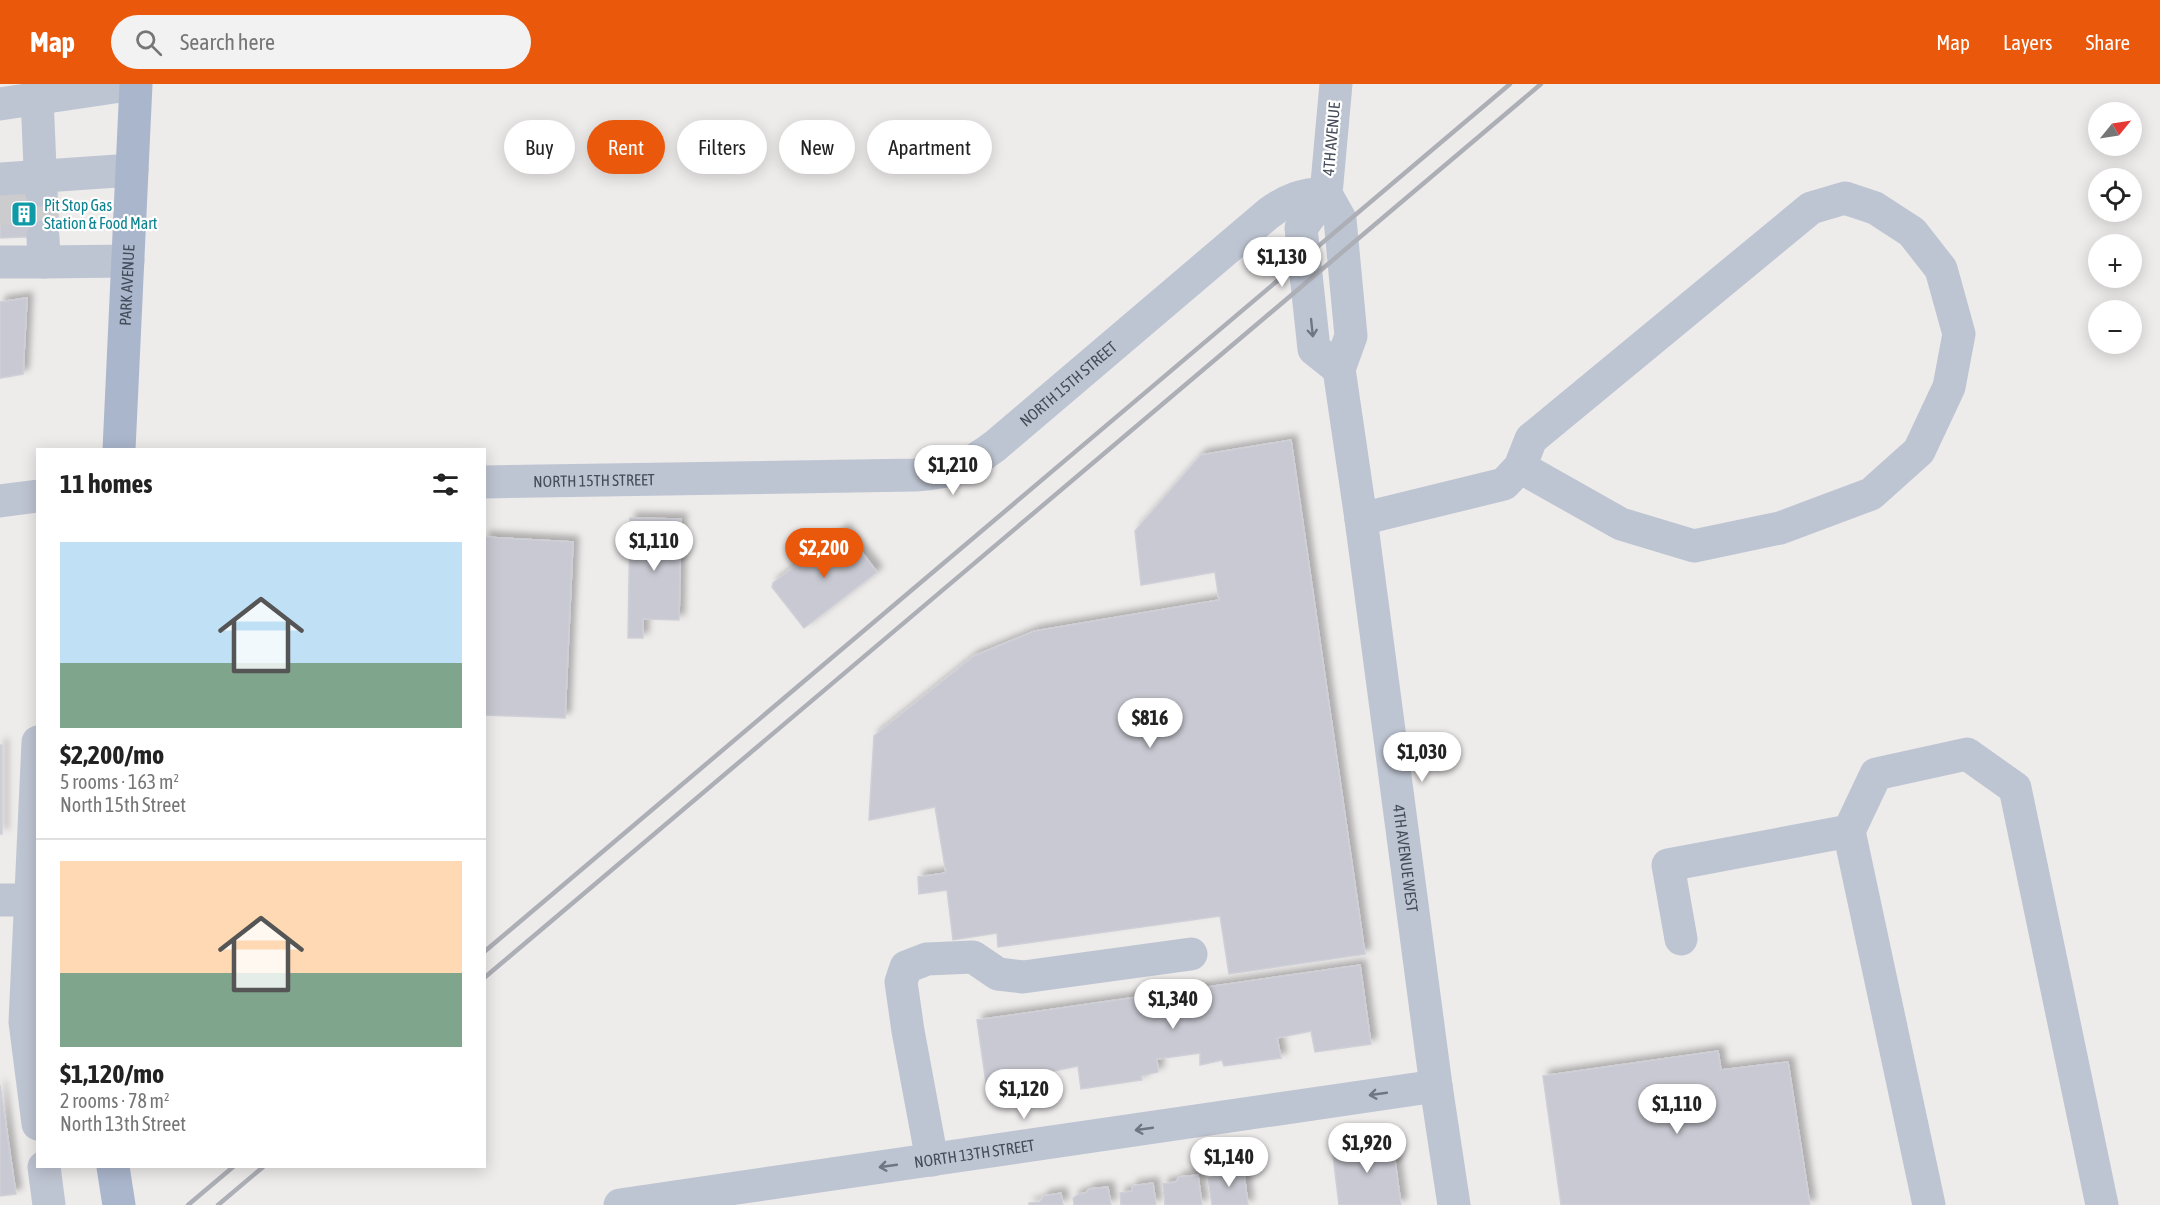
<!DOCTYPE html>
<meta charset="utf-8">
<style>
body{margin:0;font-family:"Asap Condensed",sans-serif;background:#f2f2f2;color:#222;height:100vh;display:flex;flex-direction:column;font-size:22px;white-space:nowrap}
*{box-sizing:border-box;margin:0}
p{font-size:20px;color:#767676}
.icon{flex:none;width:33px;height:33px;fill:none;stroke:currentColor;stroke-width:2;stroke-linecap:round;stroke-linejoin:round}
.map{position:relative;flex:1;overflow:hidden}
.drawer{position:absolute;left:36px;top:364px;width:450px;height:720px;display:flex;flex-direction:column;background:#fff;border-radius:0px;box-shadow:0 3px 15px #0003}
.drawer>*{flex:none}
.top-card{position:absolute;left:504px;top:36px;width:570px;height:54px;display:flex;gap:12px}
.needle{width:39px;rotate:60deg}
.tools{position:absolute;left:2088px;top:18px;display:grid;gap:12px}
.tools a{display:grid;place-items:center;width:54px;height:54px;border-radius:50%;background:#fff;box-shadow:0 3px 15px #0003;font-size:30px}
.price{position:absolute;translate:-50% -51px;padding:0 14px;border-radius:21px;background:#fff;color:#222;font-size:20px;line-height:39px;filter:drop-shadow(0 2px 3px #0008)}
.price::after{content:'';position:absolute;left:50%;top:36px;width:18px;height:14px;margin-left:-9px;background:inherit;clip-path:polygon(0 0,100% 0,50% 100%)}
.price.active{background:#ea580c;color:#fff}
ul{padding:0;list-style:none}
li{display:grid;align-content:center;gap:12px;height:318px;padding:0 24px}
li+li{border-top:2px solid #e0e0e0}
li span{display:grid;place-items:center;height:186px;border-radius:0px;color:#555}
li>.icon{margin-inline-start:auto}
span .icon{width:108px;height:108px;fill:#fffc;stroke-width:1}
li b{font-size:26px}
h2{display:flex;justify-content:space-between;align-items:center;height:72px;padding:0 24px;font-size:26px}
.tag{padding:0 21px;border-radius:27px;background:#fff;box-shadow:0 3px 15px #0003;font-size:21px;line-height:54px}
.tag.active{background:#ea580c;color:#fff}
header{display:flex;align-items:center;gap:36px;box-sizing:border-box;height:84px;padding:0 30px;background:#ea580c;color:#fff}
header strong{font-size:28px}
nav{display:flex;gap:33px;margin-inline-start:auto;font-size:21px}
.search{width:420px;height:54px;background:#f2f2f2;display:flex;align-items:center;gap:15px;box-sizing:border-box;padding:0 21px;border-radius:33px;color:#767676;font-size:22px}
.map>svg:first-child{display:block}
.building{fill:#c8c9d2;stroke:#cfd0d7;stroke-width:1.5;filter:url(#shadow)}
.lines{fill:none;stroke-linecap:round;stroke-linejoin:round}
.minor-tunnel{stroke:#cccbce;stroke-width:33;stroke-dasharray:33 16;stroke-linecap:butt}
.minor{stroke:#bec5d2;stroke-width:33}
.major{stroke:#aab6cc;stroke-width:33}
.rail{stroke:#adafb6;stroke-width:4.5}
.oneway{stroke:#6f7683}
.labels{text-anchor:middle;stroke-width:4.5;stroke-linejoin:round;paint-order:stroke}
.street-label{font-size:16px;fill:#444c59;stroke:#fff}
.culture-label{font-size:16px;fill:#0d838f;stroke:#fff;text-anchor:start}
</style>
<header>
<strong>Map</strong>
<div class="search"><svg class="icon" aria-label="search" viewBox="0 0 24 24"><circle cx="10" cy="10" r="6"/><path d="M15 15l6 6"/></svg>Search here</div>
<nav><a>Map</a><a>Layers</a><a>Share</a></nav>
</header>
<div class="map">
<svg width="2160" height="1121" viewBox="0 0 2160 1121">
<defs>
<filter id="shadow"><feDropShadow dx="5.5" dy="-5.5" stdDeviation="3" flood-color="#0004"/></filter>
</defs>
<rect width="100%" height="100%" fill="#eeebeb"/>
<path class="building" d="M 48,105 L 49,152 L 0,154 L 0,108 Z
M 27,214 L 23,290 L 0,294 L 0,218 Z
M 1291,356 L 1365,870 L 1229,890 L 1220,832 L 998,863 L 997,849 L 953,856 L 947,806 L 919,810 L 918,793 L 946,789 L 935,723 L 869,736 L 874,652 L 974,572 L 1035,547 L 1219,516 L 1215,488 L 1141,501 L 1135,447 L 1201,371 Z
M 630,434 L 681,435 L 679,536 L 643,535 L 643,554 L 628,554 Z
M 844,445 L 877,488 L 804,544 L 772,503 L 773,499 Z
M 484,453 L 573,458 L 565,634 L 484,631 Z
M 0,661 L 2,661 L 2,750 L 0,750 Z
M 1360,881 L 1371,960 L 1315,968 L 1311,947 L 1277,954 L 1281,974 L 1224,982 L 1222,976 L 1200,981 L 1200,969 L 1157,975 L 1158,988 L 1141,992 L 1142,996 L 1081,1005 L 1078,982 L 1044,989 L 1047,1006 L 988,1013 L 977,936 Z
M 1718,967 L 1721,986 L 1788,978 L 1810,1121 L 1561,1121 L 1543,992 Z
M 0,1001 L 16,1110 L 0,1112 Z
M 1392,1054 L 1401,1121 L 1339,1121 L 1332,1063 Z
M 1243,1082 L 1248,1121 L 1212,1121 L 1208,1094 L 1223,1092 L 1222,1085 Z
M 1198,1091 L 1202,1121 L 1165,1121 L 1163,1100 L 1176,1098 L 1179,1093 Z
M 1153,1099 L 1156,1121 L 1121,1121 L 1120,1109 L 1132,1107 L 1132,1102 Z
M 1108,1103 L 1111,1121 L 1074,1121 L 1073,1114 L 1079,1110 L 1086,1109 L 1089,1105 Z
M 1061,1109 L 1063,1121 L 1029,1121 L 1029,1119 L 1040,1118 L 1044,1112 Z"/>
<g class="lines">
<path class="minor-tunnel" d="M 41,106 L 43,153
M 10,108 L 12,152"/>
<g class="minor">
<path d="M 1336,0 L 1326,110 L 1301,144 L 1314,265 L 1339,285"/>
<path d="M 37,14 L 41,106"/>
<path d="M 0,20 L 134,0"/>
<path d="M 0,95 L 132,86"/>
<path id="s1" d="M 1326,110 L 1340,135 L 1351,252 L 1339,285 L 1361,435 L 1436,1002 L 1454,1121"/>
<path d="M 43,153 L 44,178 L 128,177"/>
<path d="M 0,178 L 44,178"/>
<path id="s2" d="M 484,398 L 916,391 C 952,388 966,384 995,362 L 1269,129 C 1287,116 1303,109 1326,110"/>
<path d="M 0,417 L 38,412"/>
<path d="M 1361,435 L 1504,400 L 1520,383 L 1531,355 L 1811,124 L 1845,114 L 1875,124 L 1912,148 L 1941,185 L 1959,250 L 1949,303 L 1919,367 L 1871,410 L 1780,444 L 1694,462 L 1621,440 L 1520,383"/>
<path d="M 38,658 L 25,938 L 38,1040"/>
<path d="M 1849,747 L 1929,1121"/>
<path d="M 0,816 L 30,816"/>
<path d="M 1681,855 L 1668,781 L 1849,747 L 1876,690 L 1967,670 L 2015,704 L 2102,1121"/>
<path d="M 932,1076 L 908,947 L 901,898 L 906,883 L 927,875 L 973,873 L 998,890 L 1023,893 L 1191,870"/>
<path d="M 44,1083 L 49,1121"/>
<path id="s3" d="M 620,1121 L 1436,1002"/>
</g>
<g class="major">
<path id="s4" d="M 119,366 L 136,0"/>
<path d="M 113,1083 L 119,1121"/>
</g>
<path class="rail" d="M 484,868 L 1510,0
M 484,894 L 1541,0
M 188,1121 L 233,1083
M 218,1121 L 263,1083"/>
</g>
<defs><path id="oneway-shaft" d="M-6 0H5M1.5-3L5.5 0L1.5 3" fill="none" stroke-width="1.6" stroke-linecap="round" stroke-linejoin="round" transform="scale(1.5)"/></defs>
<g class="oneway">
<use href="#oneway-shaft" transform="translate(1312 244) rotate(84)"/>
<use href="#oneway-shaft" transform="translate(1378 1010) rotate(172)"/>
<use href="#oneway-shaft" transform="translate(1144 1045) rotate(172)"/>
<use href="#oneway-shaft" transform="translate(888 1082) rotate(172)"/>
</g>
<defs>
<symbol id="building-square" viewBox="-11 -11 22 22"><rect x="-9" y="-9" width="18" height="18" rx="4" fill="#0f9aa8" stroke="#fff"/><path d="M-4-6H4V6H1V3H-1V6H-4ZM-2.5-4.3h1.7v1.8h-1.7ZM.8-4.3h1.7v1.8H.8ZM-2.5-1h1.7V.8h-1.7ZM.8-1h1.7V.8H.8Z" fill="#fff"/></symbol>
</defs>
<g fill-rule="evenodd">
<use href="#building-square" x="9" y="115" width="30" height="30"/>
</g>
<g class="labels">
<g class="street-label">
<text transform="translate(1331 55) rotate(-85)" y="6">4TH AVENUE</text>
<text dy="6" stroke="none"><textPath href="#s4" startOffset="165">PARK AVENUE</textPath></text>
<text dy="6" stroke="none"><textPath href="#s2" startOffset="614">NORTH 15TH STREET</textPath></text>
<text dy="6" stroke="none"><textPath href="#s2" startOffset="110">NORTH 15TH STREET</textPath></text>
<text dy="6" stroke="none"><textPath href="#s1" startOffset="675">4TH AVENUE WEST</textPath></text>
<text dy="6" stroke="none"><textPath href="#s3" startOffset="358">NORTH 13TH STREET</textPath></text>
</g>
<g class="culture-label">
<text x="44" y="127">Pit Stop Gas<tspan x="44" dy="18">Station &amp; Food Mart</tspan></text>
</g>
</g>
</svg>
<div class="tools">
<a><svg class="needle" viewBox="-14 -14 28 28"><path d="M0-13l5 13h-10z" fill="#e53935"/><path d="M0 13l5-13h-10z" fill="#767676"/></svg></a>
<a><svg class="icon" aria-label="locate" viewBox="0 0 24 24"><circle cx="12" cy="12" r="6"/><path d="M12 2v4M12 18v4M2 12h4M18 12h4"/></svg></a>
<a>+</a>
<a>−</a>
</div>
<b class="price" style="left:1282px;top:204px">$1,130</b>
<b class="price" style="left:953px;top:412px">$1,210</b>
<b class="price" style="left:654px;top:488px">$1,110</b>
<b class="price active" style="left:824px;top:495px">$2,200</b>
<b class="price" style="left:1150px;top:665px">$816</b>
<b class="price" style="left:1422px;top:699px">$1,030</b>
<b class="price" style="left:1173px;top:946px">$1,340</b>
<b class="price" style="left:1024px;top:1036px">$1,120</b>
<b class="price" style="left:1677px;top:1051px">$1,110</b>
<b class="price" style="left:1367px;top:1090px">$1,920</b>
<b class="price" style="left:1229px;top:1104px">$1,140</b>
<div class="top-card">
<a class="tag">Buy</a>
<a class="tag active">Rent</a>
<a class="tag">Filters</a>
<a class="tag">New</a>
<a class="tag">Apartment</a>
</div>
<section class="drawer">
<h2>11 homes<svg class="icon" aria-label="filters" viewBox="0 0 24 24"><path d="M4 7h16M4 17h16"/><circle cx="9" cy="7" r="2"/><circle cx="15" cy="17" r="2"/></svg></h2>
<ul>
<li><span style="background:linear-gradient(#bfe0f5 65%,#7fa58c 0)"><svg class="icon" aria-label="home" viewBox="0 0 24 24"><path d="M3 11l9-7 9 7M6 9v11h12V9"/></svg></span><div><b>$2,200/mo</b><p>5 rooms · 163 m²</p><p>North 15th Street</p></div></li>
<li><span style="background:linear-gradient(#ffd9b3 60%,#7fa58c 0)"><svg class="icon" aria-label="home" viewBox="0 0 24 24"><path d="M3 11l9-7 9 7M6 9v11h12V9"/></svg></span><div><b>$1,120/mo</b><p>2 rooms · 78 m²</p><p>North 13th Street</p></div></li>
</ul>
</section>
</div>
